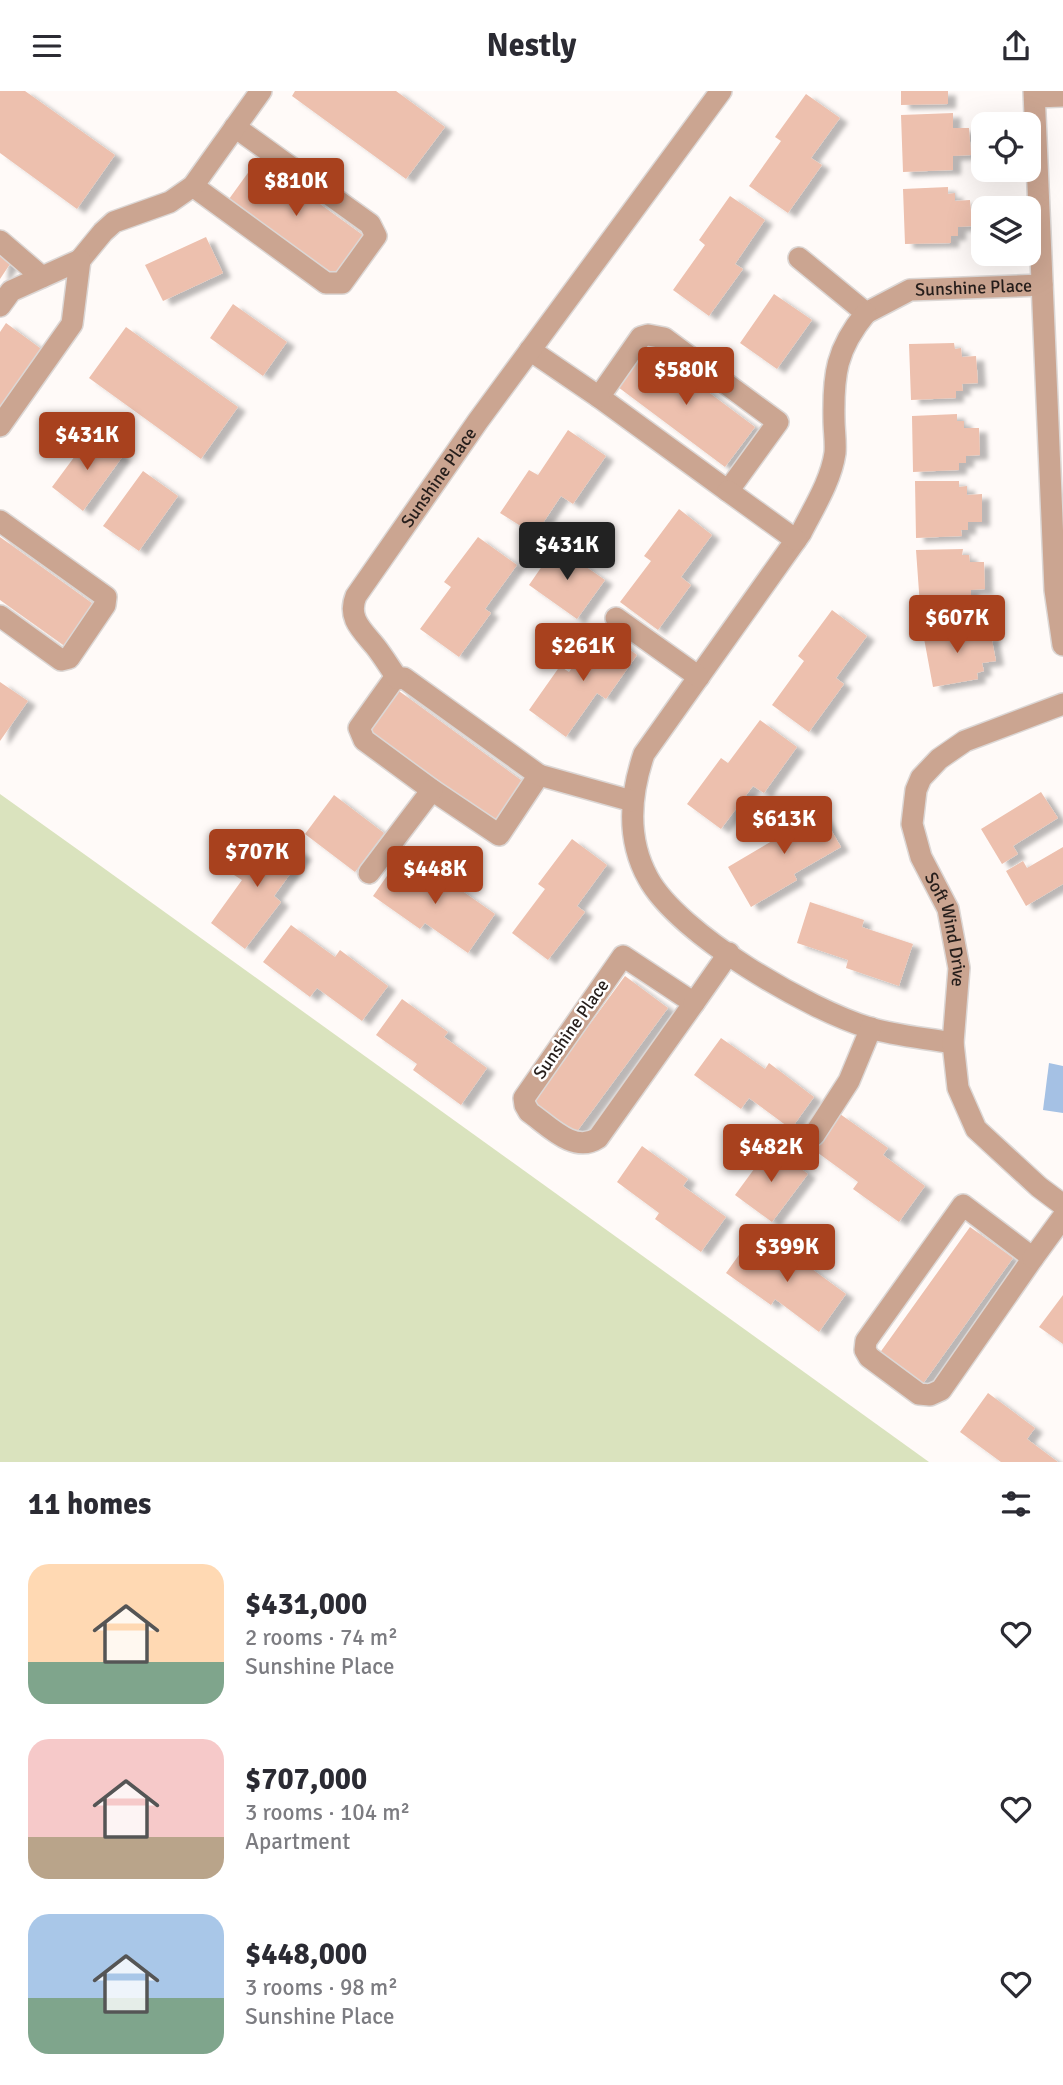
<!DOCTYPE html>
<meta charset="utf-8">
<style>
body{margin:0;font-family:Signika,sans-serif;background:#f7f7f7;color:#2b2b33;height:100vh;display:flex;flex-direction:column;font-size:26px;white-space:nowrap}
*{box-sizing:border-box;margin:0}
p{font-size:23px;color:#7c7c81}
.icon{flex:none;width:38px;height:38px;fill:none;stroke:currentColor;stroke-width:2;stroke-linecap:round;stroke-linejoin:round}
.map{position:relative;height:1371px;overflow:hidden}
.details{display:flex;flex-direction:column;background:#fff;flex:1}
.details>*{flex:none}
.fabs{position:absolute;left:971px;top:21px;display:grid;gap:14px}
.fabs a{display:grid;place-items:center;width:70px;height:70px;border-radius:14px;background:#fff;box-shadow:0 7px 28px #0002;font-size:35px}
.price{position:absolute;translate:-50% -60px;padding:0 16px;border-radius:7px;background:#a8411e;color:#fff;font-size:23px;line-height:46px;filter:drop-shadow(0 2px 4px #0008)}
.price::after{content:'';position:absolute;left:50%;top:42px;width:21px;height:16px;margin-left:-10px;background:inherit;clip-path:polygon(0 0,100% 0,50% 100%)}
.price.selected{background:#222;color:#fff}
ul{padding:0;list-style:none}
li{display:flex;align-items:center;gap:21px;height:175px;padding:0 28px}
li span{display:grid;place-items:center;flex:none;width:196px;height:140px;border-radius:21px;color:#555}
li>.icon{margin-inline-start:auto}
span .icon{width:84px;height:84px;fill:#fffc;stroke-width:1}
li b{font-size:30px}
h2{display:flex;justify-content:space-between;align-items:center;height:84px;padding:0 28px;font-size:30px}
header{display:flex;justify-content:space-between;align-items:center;height:91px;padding:0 28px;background:#fff;font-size:32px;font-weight:700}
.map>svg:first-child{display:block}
.green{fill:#dae3be}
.water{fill:#a5c1e4}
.building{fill:#edc0ae;filter:url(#shadow)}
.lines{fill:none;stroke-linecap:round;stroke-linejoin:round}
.minor-casing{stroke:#dcd7d5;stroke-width:24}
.minor{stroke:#cba591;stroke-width:21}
.labels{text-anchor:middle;stroke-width:5;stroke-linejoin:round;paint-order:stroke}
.street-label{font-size:18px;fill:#261e1b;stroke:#fff}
</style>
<header><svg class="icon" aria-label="menu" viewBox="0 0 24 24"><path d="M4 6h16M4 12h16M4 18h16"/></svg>Nestly<svg class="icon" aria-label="share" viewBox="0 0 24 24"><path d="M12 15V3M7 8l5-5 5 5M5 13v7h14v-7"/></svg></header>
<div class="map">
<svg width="1063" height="1371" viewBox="0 0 1063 1371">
<defs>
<filter id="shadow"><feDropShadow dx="8" dy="4.5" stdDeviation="2" flood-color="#0004"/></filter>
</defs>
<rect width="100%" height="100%" fill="#fffaf8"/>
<path class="green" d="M 0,703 L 91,768 L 929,1371 L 0,1371 Z"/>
<path class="water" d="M 1049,972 L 1063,975 L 1063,1022 L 1043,1019 Z"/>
<path class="building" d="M 0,0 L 25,0 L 115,64 L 77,118 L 0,62 Z
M 295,0 L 396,0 L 445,36 L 406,88 L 292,5 Z
M 901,0 L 948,0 L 948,13 L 901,14 Z
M 806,3 L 840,27 L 811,67 L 822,74 L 788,122 L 749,95 L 781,50 L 775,46 Z
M 953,22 L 953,37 L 969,37 L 971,64 L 953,65 L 953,79 L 903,81 L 901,24 Z
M 258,68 L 364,145 L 335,185 L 229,108 Z
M 948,96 L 948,103 L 955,102 L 955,110 L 970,109 L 972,135 L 958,136 L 958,145 L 951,145 L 951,152 L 905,153 L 903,98 Z
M 730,105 L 765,129 L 735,173 L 743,178 L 709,225 L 673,199 L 705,154 L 699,149 Z
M 206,146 L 223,182 L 163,210 L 145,174 Z
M 0,162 L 12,170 L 0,188 Z
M 774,203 L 812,229 L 777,278 L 740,252 Z
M 233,213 L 287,251 L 263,285 L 210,247 Z
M 6,232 L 44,260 L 0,320 L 0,241 Z
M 126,236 L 238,316 L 201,368 L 89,287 Z
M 954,252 L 955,258 L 961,257 L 962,266 L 976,265 L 978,292 L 962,293 L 963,300 L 956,300 L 956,307 L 911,309 L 909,253 Z
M 648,256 L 755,336 L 725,376 L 618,296 Z
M 957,323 L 957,330 L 964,330 L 964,337 L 979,337 L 980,364 L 966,365 L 966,372 L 959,372 L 959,379 L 913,381 L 912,325 Z
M 568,339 L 606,365 L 573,413 L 561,405 L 535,444 L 500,422 L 529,379 L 538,384 Z
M 92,342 L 123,365 L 83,420 L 52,396 Z
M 143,380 L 178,405 L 139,460 L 103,435 Z
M 915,390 L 959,390 L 959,396 L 967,395 L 967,404 L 982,403 L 982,431 L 968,431 L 968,439 L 961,439 L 962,445 L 916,447 Z
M 679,418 L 712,444 L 681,486 L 691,494 L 658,539 L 620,511 L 651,470 L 644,465 Z
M 0,446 L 96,515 L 66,556 L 0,509 Z
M 478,446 L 517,474 L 485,518 L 491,522 L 459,566 L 420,538 L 451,496 L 444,491 Z
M 556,455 L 605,489 L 577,528 L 529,494 Z
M 963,458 L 962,464 L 969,464 L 970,471 L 984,471 L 985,498 L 971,499 L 971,507 L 963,507 L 963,514 L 920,515 L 916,459 Z
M 832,519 L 867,545 L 836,587 L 844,593 L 809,641 L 772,614 L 804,570 L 798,565 Z
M 968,533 L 969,539 L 975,538 L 977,546 L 991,544 L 996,570 L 982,572 L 984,580 L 977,582 L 978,588 L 933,596 L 923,542 Z
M 600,537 L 637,564 L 606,608 L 597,602 L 566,646 L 529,619 L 560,575 L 569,581 Z
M 0,591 L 28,610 L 0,650 Z
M 399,600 L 525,692 L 494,734 L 368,642 Z
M 760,629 L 797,656 L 764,702 L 753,695 L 721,738 L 687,713 L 721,667 L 728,672 Z
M 1041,701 L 1058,727 L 1013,755 L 1018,763 L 1002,773 L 981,738 Z
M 334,704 L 384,742 L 355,781 L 305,743 Z
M 817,715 L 841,756 L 794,783 L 797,789 L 751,816 L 728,776 L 772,750 L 768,744 Z
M 268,738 L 304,764 L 274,805 L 281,811 L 245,858 L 211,832 L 242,789 L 234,784 Z
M 572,748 L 607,774 L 577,815 L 585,821 L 548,869 L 512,842 L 545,798 L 538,793 Z
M 1063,756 L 1063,793 L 1026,815 L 1006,780 L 1023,770 L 1027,777 Z
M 398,769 L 441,800 L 448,790 L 495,823 L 468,862 L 425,832 L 420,838 L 373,805 Z
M 810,811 L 864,829 L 862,836 L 913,853 L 899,895 L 846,877 L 848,869 L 797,852 Z
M 291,834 L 335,866 L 340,859 L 388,895 L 362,930 L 317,897 L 310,906 L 263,871 Z
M 625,885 L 668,917 L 575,1043 L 532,1012 Z
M 402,908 L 448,941 L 444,946 L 487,977 L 461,1014 L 413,979 L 417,973 L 376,944 Z
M 721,947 L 765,978 L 769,972 L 814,1006 L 791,1038 L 749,1007 L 741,1018 L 694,984 Z
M 840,1023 L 888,1057 L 883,1064 L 925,1095 L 899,1131 L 853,1098 L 858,1091 L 814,1059 Z
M 642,1055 L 688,1088 L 683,1095 L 726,1126 L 701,1161 L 655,1128 L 659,1122 L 617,1091 Z
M 771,1055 L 808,1083 L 772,1131 L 735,1104 Z
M 970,1136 L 1013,1167 L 922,1294 L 879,1263 Z
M 751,1147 L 795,1178 L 801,1170 L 846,1203 L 819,1241 L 775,1208 L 771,1214 L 726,1182 Z
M 1063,1204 L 1063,1253 L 1039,1236 Z
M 988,1302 L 1035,1337 L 1027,1348 L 1058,1371 L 1001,1371 L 960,1341 Z"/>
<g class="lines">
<defs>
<g id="minor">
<path d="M 1034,0 L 1055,499 L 1063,554"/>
<path d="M 1035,6 L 1063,5"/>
<path d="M 193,95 L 326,192 L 342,192 L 376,145 L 370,133 L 235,36"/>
<path d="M 0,150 L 42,186"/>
<path id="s1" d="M 799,167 L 866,222 L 910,199 L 1042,194"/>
<path d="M 80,169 L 103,141 L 114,131 L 170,111 L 193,95 L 261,0"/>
<path d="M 0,215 L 11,200 L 80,169 L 72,233 L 0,335"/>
<path d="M 866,222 C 836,258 833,284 834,329 C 834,339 836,351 835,362 C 831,390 813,418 801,442 L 644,663 C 630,704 626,747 648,787 C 678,843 809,919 870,937 C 896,945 926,947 953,952"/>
<path d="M 648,244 L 664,247 L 778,331 L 728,400 L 599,306 L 641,246 Z"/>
<path d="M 530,259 L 599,306"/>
<path d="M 728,400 L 796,449"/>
<path d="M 0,430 L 106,506 L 105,514 L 69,567 L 61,569 L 0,525"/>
<path d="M 616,527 L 699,586"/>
<path d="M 404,587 L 539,684 L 499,744 L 432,699 L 364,649 L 359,637 L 394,588 Z"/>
<path id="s2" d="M 398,588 C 390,577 383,565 375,555 C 362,539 347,527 356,505 L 478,330 L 721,0"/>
<path id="s3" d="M 1063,613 L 965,650 L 939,668 L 921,687 L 916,699 L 912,733 L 921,766 L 948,818 L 959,877 L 953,952 L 958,997 L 976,1038 L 1039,1096 L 1063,1114"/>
<path d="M 539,684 L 632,710"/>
<path d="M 369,782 L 432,699"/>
<path d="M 623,865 L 694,912 L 598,1047 C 574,1063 549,1035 529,1021 L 525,1014 L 524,1007 Z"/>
<path d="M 694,912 L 729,862"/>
<path d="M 814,1044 L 849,990 L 871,937"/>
<path d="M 963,1114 L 1033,1167 L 941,1299 L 930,1304 L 919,1303 L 869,1266 L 865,1259 L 866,1250 Z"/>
<path d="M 1033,1167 L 1063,1126"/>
</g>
</defs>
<use href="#minor" class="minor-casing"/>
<use href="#minor" class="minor"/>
</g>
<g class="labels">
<g class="street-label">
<text dy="6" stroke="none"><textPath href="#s1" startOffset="200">Sunshine Place</textPath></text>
<text dy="6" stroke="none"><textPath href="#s2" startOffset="242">Sunshine Place</textPath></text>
<text dy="6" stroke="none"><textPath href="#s3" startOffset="322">Soft Wind Drive</textPath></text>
<text transform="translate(571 938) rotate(-55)" y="6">Sunshine Place</text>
</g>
</g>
</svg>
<div class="fabs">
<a><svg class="icon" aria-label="locate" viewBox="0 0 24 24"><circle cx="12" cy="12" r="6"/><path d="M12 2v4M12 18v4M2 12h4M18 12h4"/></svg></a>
<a><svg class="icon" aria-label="layers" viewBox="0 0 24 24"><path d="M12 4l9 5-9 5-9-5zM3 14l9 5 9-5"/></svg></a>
</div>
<b class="price" style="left:296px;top:127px">$810K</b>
<b class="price" style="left:686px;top:316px">$580K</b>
<b class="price" style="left:87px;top:381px">$431K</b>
<b class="price selected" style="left:567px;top:491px">$431K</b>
<b class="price" style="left:957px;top:564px">$607K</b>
<b class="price" style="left:583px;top:592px">$261K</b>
<b class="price" style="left:784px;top:765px">$613K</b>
<b class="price" style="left:257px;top:798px">$707K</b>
<b class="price" style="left:435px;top:815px">$448K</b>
<b class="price" style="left:771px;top:1093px">$482K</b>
<b class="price" style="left:787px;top:1193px">$399K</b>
</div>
<section class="details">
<h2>11 homes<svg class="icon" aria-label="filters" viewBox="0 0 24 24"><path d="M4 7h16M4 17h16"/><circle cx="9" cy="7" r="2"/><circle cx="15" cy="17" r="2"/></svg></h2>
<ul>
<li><span style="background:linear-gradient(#ffd9b3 70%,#7fa58c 0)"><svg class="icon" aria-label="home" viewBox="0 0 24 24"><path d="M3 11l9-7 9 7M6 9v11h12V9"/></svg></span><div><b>$431,000</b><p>2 rooms · 74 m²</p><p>Sunshine Place</p></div><svg class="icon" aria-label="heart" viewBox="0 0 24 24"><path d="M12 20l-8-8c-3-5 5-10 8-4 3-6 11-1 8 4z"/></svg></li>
<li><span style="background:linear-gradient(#f6c9c9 70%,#b9a48a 0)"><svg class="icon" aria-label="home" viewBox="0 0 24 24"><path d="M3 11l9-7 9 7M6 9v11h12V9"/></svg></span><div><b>$707,000</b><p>3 rooms · 104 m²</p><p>Apartment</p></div><svg class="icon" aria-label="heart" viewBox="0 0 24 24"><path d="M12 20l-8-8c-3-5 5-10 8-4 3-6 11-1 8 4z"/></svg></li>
<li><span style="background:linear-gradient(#a9c7e8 60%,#7fa58c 0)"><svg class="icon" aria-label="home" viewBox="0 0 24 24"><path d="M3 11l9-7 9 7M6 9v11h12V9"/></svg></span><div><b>$448,000</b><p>3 rooms · 98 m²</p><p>Sunshine Place</p></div><svg class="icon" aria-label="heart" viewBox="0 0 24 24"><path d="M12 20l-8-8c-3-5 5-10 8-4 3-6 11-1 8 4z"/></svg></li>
</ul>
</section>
